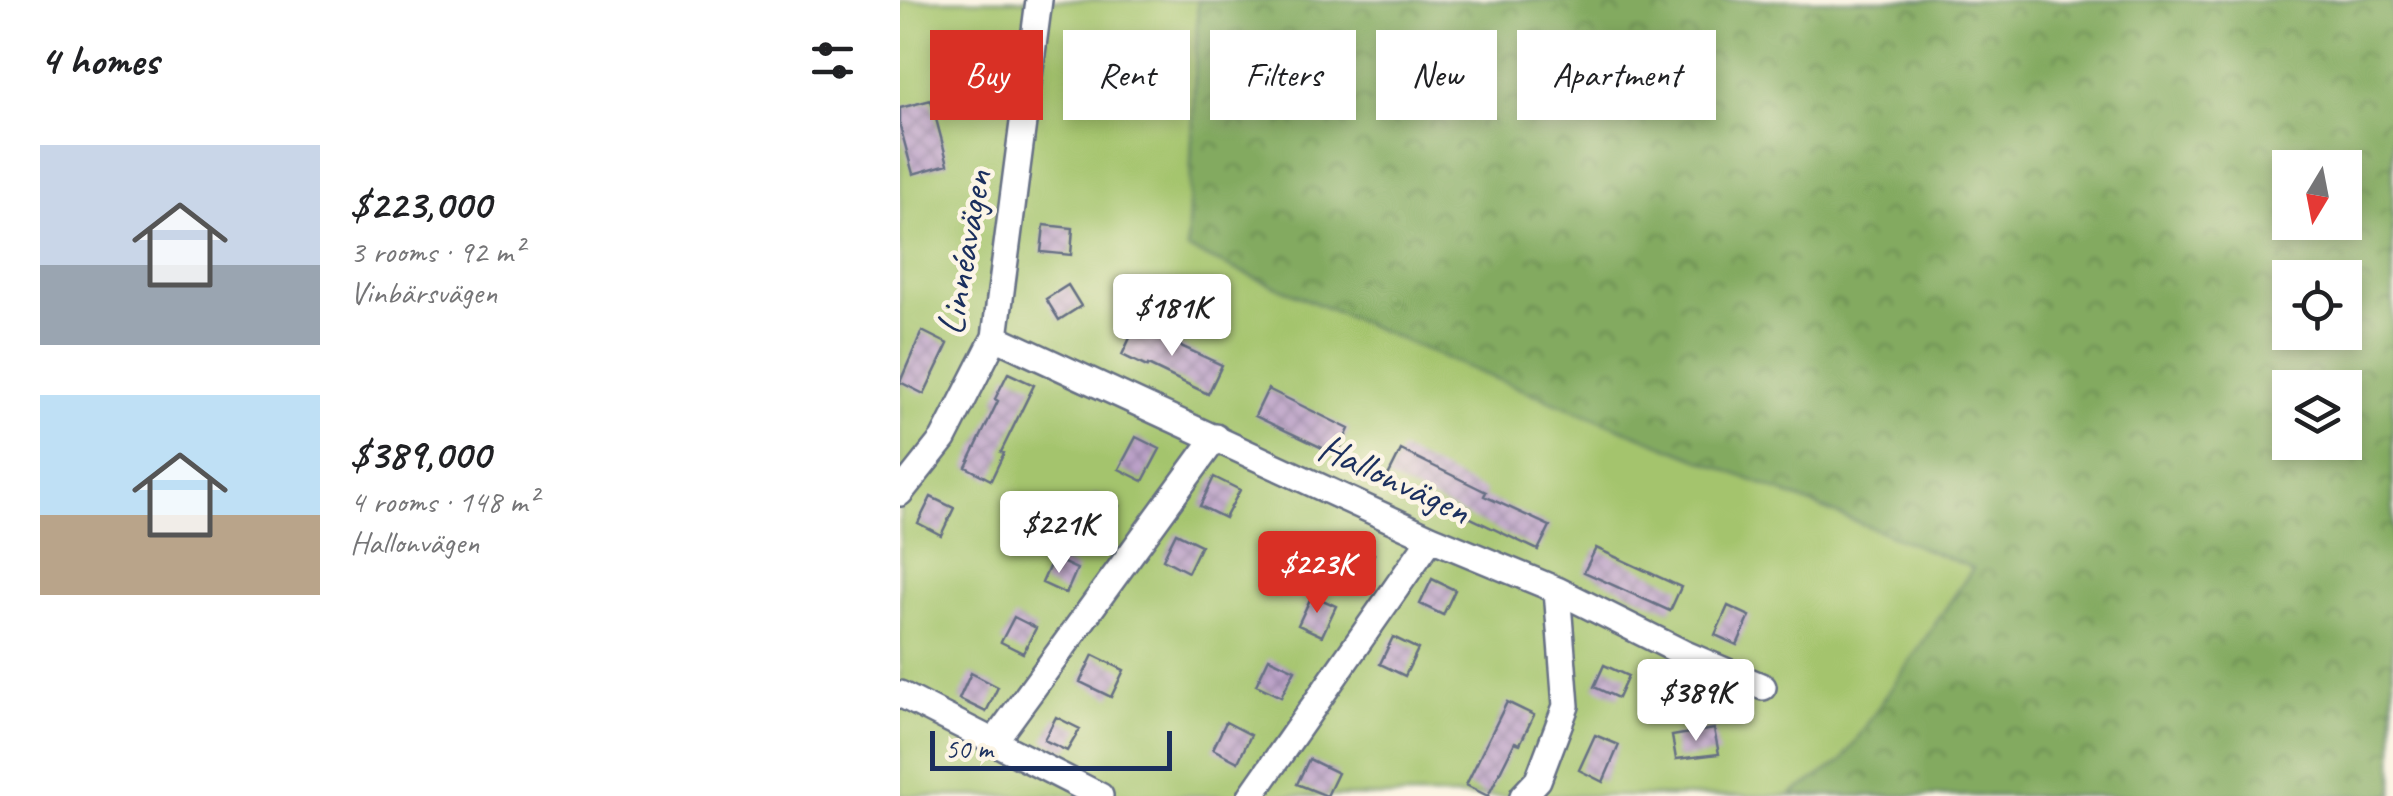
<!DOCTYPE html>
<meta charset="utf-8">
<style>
body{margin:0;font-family:Caveat,sans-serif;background:#f2f2f2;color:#202124;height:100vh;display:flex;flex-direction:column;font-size:38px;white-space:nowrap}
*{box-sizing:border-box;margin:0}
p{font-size:32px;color:#757577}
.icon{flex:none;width:55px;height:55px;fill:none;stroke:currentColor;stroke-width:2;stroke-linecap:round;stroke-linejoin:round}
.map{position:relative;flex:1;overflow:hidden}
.sheet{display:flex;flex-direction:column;background:#fff;width:900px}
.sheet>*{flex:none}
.top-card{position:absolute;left:30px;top:30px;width:950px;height:90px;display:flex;gap:20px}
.needle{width:65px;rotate:190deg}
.controls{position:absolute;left:1372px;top:150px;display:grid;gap:20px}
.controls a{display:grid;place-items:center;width:90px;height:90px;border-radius:0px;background:#fff;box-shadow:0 5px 15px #0003;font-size:50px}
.scale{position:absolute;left:30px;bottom:25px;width:242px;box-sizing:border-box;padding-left:10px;border:5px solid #1b2f5e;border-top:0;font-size:28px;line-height:35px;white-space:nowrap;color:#1b2f5e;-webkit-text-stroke:8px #fcf5e5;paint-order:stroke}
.price{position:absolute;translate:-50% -85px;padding:0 22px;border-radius:10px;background:#fff;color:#222;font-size:32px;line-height:65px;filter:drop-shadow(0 2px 5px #0008)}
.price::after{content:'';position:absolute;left:50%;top:60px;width:30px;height:22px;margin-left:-15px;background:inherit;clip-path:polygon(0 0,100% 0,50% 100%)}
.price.active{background:#d93025;color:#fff}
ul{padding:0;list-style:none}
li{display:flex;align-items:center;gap:30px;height:250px;padding:0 40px}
li span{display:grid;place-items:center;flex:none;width:280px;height:200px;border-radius:0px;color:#555}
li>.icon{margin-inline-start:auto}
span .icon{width:120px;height:120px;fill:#fffc;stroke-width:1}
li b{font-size:42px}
h2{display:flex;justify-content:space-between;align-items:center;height:120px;padding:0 40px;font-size:42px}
.tag{padding:0 35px;border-radius:0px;background:#fff;box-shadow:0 5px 15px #0003;font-size:35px;line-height:90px}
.tag.active{background:#d93025;color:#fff}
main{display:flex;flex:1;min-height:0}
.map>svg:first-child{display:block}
.forest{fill:url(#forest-crowns);stroke:#4f6c5f;stroke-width:2.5;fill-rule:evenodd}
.green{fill:#a4c46d;stroke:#607a66;stroke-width:2.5}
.building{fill:url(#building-cross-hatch)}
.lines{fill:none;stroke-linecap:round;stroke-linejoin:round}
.minor-casing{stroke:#666f84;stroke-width:30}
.minor{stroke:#fff;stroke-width:25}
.labels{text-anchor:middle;stroke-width:9;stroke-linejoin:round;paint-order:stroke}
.street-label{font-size:40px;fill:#1b2f5e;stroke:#fcf5e5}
</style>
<main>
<section class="sheet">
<h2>4 homes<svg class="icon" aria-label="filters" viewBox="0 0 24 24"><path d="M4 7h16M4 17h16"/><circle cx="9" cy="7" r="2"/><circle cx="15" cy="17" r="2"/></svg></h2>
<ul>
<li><span style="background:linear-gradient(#c9d6e8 60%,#9aa5b1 0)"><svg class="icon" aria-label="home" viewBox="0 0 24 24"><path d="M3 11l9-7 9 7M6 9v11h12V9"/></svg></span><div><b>$223,000</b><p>3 rooms · 92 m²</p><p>Vinbärsvägen</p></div></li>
<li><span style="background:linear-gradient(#bfe0f5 60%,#b9a48a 0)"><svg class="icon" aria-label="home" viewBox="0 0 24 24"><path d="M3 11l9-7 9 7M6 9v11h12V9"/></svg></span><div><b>$389,000</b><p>4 rooms · 148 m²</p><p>Hallonvägen</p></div></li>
</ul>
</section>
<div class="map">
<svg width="1493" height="796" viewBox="0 0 1493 796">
<defs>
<pattern id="forest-crowns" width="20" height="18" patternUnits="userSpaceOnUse" patternTransform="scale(2.5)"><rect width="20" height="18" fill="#83aa60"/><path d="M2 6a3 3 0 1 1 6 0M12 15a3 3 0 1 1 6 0" fill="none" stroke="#6a8b52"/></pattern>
<pattern id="building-cross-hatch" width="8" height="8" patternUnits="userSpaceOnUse" patternTransform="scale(2.5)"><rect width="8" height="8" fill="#bba1c8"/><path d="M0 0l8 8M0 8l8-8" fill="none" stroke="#9784a6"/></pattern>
</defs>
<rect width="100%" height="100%" fill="#fcf5e5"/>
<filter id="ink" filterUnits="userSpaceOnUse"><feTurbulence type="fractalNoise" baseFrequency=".01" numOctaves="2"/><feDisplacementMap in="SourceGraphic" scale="20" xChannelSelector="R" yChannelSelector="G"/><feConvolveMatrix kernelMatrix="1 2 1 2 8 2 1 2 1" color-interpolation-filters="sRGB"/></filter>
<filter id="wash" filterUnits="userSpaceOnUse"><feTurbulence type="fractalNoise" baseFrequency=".0048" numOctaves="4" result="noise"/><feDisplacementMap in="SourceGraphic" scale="40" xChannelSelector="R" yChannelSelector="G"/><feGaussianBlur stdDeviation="2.25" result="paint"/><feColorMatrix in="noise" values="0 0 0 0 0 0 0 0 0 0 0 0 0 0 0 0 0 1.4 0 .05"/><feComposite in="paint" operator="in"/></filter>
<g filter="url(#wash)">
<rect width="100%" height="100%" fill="#f1e7cb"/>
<path class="forest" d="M 298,0 L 1493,0 L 1493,796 L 888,796 L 942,760 L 1072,568 L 578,372 L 287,249 ZM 1390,168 L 1445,168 L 1445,222 L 1390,222 ZM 1390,278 L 1445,278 L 1445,332 L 1390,332 ZM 1390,388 L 1445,388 L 1445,442 L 1390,442 Z"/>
<path class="green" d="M 0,0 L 298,0 L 287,249 L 578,372 L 1073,568 L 942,761 L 888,796 L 0,796 Z"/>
<g id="blocks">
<path class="building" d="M 245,44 L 277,48 L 273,90 L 241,86 Z
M 31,100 L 48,164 L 13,174 L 0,126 L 0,108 Z
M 144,225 L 173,228 L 171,255 L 141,252 Z
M 168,285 L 181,306 L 159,320 L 146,299 Z
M 236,325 L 322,365 L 308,394 L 248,365 L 247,367 L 222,355 Z
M 22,331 L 48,344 L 24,394 L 0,382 Z
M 108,373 L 134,385 L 101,452 L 104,453 L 91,480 L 66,467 L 98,401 L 95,399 Z
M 368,389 L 449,429 L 437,455 L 355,416 Z
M 236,437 L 260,449 L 243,481 L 219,469 Z
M 501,450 L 586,492 L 584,496 L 650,526 L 638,550 L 487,478 Z
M 314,477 L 340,490 L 325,518 L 300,506 Z
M 194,494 L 219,506 L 206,533 L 181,521 Z
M 31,497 L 54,508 L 41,535 L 18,523 Z
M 276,533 L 301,545 L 288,572 L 263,559 Z
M 445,541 L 474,554 L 461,581 L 433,568 Z
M 696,548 L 781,587 L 770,611 L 684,572 Z
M 153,558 L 177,569 L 166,594 L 142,583 Z
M 532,579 L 555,590 L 543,615 L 520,604 Z
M 412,595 L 436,606 L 422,636 L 398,625 Z
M 828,606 L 850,616 L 837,645 L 815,635 Z
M 114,617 L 136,628 L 123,653 L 101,642 Z
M 493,637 L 518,649 L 505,676 L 480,664 Z
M 193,655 L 224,670 L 211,697 L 180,682 Z
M 369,658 L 395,670 L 381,697 L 356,685 Z
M 704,665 L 728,676 L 718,698 L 694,687 Z
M 71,673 L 98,687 L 86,712 L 59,699 Z
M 607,702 L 634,715 L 620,744 L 615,742 L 588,796 L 566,785 Z
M 156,717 L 180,729 L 167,751 L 144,740 Z
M 326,722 L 351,735 L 338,762 L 313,749 Z
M 814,729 L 819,754 L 776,759 L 772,736 Z
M 695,735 L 719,745 L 703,782 L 679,770 Z
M 409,759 L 438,773 L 427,796 L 397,784 Z"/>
</g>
</g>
<g filter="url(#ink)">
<use href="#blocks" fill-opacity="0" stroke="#666f84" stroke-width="2.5"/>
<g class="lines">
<defs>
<path id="minor" d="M 95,337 L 531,538 L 657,590 L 783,653 L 863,687
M 0,493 L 43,439 L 95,337 L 139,0
M 0,694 L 200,796
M 93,743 L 316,437
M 351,796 L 531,538
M 623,796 L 638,780 L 666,706 L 657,590"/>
</defs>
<use href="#minor" class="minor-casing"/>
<use href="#minor" class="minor"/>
</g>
</g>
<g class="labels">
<g class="street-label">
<text transform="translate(63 252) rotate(-80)" y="14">Linnéavägen</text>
<text transform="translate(495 478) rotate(25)" y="14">Hallonvägen</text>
</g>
</g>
</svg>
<div class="controls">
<a><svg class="needle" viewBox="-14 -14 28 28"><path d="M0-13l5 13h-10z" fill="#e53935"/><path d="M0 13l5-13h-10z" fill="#757577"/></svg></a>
<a><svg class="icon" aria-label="locate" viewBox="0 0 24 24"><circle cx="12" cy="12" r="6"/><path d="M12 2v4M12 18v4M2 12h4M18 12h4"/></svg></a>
<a><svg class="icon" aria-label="layers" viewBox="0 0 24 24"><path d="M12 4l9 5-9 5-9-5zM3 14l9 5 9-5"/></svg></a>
</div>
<div class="scale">50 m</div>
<b class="price" style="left:272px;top:359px">$181K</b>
<b class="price" style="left:159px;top:576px">$221K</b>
<b class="price active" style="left:417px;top:616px">$223K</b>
<b class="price" style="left:796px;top:744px">$389K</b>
<div class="top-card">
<a class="tag active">Buy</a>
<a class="tag">Rent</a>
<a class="tag">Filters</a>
<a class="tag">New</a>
<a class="tag">Apartment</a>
</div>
</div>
</main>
